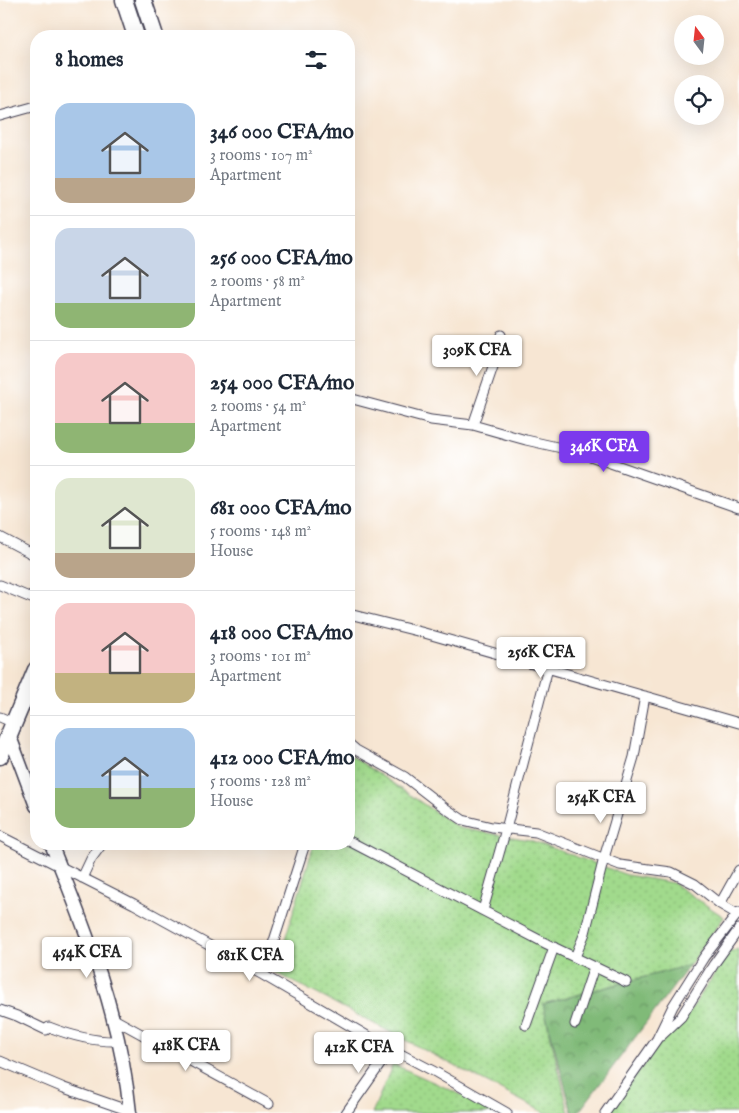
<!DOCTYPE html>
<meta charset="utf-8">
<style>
body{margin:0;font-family:"IM FELL English",serif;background:#f6f6f7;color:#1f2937;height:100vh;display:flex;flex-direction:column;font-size:19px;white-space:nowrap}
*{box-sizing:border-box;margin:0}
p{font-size:16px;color:#747a83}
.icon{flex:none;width:28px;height:28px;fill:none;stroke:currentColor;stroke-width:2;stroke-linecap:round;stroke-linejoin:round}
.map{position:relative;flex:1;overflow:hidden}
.panel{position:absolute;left:30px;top:30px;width:325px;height:820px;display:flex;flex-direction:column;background:#fff;border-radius:20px;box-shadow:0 5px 20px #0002}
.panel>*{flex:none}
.needle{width:32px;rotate:345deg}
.buttons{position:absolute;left:674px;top:15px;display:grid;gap:10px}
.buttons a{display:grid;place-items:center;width:50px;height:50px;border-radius:50%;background:#fff;box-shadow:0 5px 20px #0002;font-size:25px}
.price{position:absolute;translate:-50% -42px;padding:0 11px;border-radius:5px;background:#fff;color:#222;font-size:16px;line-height:32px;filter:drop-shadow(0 1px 2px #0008)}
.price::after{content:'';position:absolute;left:50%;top:30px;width:15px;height:11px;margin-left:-8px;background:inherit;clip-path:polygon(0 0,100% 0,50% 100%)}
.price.on{background:#7c3aed;color:#fff}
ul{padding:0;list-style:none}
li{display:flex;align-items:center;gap:15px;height:125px;padding:0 25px}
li+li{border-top:1px solid #e0e1e3}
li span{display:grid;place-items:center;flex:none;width:140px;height:100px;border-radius:15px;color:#555}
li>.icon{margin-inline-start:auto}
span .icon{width:60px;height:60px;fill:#fffc;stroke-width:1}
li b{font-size:21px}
h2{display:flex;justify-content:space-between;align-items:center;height:60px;padding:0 25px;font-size:21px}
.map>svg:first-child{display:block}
.grass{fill:url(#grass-dots);stroke:#627e64}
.forest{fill:url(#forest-crowns);stroke:#516e5a}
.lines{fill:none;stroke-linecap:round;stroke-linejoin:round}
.street-casing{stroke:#423f52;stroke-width:11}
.secondary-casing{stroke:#423f52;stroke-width:15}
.highway-casing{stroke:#423f52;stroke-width:19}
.street{stroke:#fff;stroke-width:9}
.secondary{stroke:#fff;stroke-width:12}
.highway{stroke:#fff;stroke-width:16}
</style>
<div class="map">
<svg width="739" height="1113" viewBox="0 0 739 1113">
<defs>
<pattern id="grass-dots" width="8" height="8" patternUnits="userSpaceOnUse" patternTransform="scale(1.25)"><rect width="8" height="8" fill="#a1da8c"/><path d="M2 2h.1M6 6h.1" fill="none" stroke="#8abb7a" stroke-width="1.8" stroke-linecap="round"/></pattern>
<pattern id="forest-crowns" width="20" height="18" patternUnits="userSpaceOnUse" patternTransform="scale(1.25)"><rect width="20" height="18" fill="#80ba78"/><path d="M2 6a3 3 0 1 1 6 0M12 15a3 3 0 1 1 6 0" fill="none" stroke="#689764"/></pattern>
</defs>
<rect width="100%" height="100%" fill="#fff"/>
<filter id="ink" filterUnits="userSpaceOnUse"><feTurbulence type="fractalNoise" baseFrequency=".02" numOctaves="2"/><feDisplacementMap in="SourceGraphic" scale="10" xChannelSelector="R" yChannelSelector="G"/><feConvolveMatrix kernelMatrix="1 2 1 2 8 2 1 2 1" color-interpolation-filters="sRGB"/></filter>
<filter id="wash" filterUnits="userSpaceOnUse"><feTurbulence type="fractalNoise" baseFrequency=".0096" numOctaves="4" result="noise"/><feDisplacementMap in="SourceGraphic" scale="20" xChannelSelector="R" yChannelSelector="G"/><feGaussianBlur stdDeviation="1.12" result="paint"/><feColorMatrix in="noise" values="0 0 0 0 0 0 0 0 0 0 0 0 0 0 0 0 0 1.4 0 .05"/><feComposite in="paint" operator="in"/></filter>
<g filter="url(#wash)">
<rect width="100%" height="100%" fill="#f7e6d3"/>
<path class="grass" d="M 349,754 L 459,828 L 530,840 L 627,875 L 673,883 L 724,917 L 690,965 L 543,1004 L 569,1113 L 545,1113 L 275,972 L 314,844 L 349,844 Z
M 739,949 L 739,1113 L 607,1113 L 664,1038 L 682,1023 L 729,952 Z
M 393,1064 L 502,1113 L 372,1113 Z"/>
<path class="forest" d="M 690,965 L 578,1113 L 572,1113 L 543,1004 Z"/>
</g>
<g filter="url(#ink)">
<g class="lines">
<defs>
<path id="street" d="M 0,116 L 36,106
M 349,398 L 431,420 L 473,425 L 526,440 L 579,452 L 739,508
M 473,425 L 498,352 L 501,335
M 0,537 L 36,556
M 0,585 L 36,600
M 349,614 L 421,632 L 739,723
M 0,717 L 14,723
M 349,744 L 356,750 L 405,777 L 445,808 L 463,820 L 492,827 L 536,832 L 620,865 L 671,872 L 695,884 L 720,904 L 739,915
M 0,836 L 134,904 L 263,975 L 376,1041 L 437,1073 L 507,1113
M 349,841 L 547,944 L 626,982
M 82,878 L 91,859 L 102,844
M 720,904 L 739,870
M 483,910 L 506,829 L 548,668
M 575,957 L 585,933 L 604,858 L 634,757 L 645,696
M 263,975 L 305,844
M 0,1010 L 17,1016 L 46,1030 L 49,1027 C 72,1036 95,1042 119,1041
M 114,1019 L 269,1104
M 575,1024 L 594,967
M 526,1025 L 554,947
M 661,1036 L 681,1017 L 714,964 L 739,929
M 0,1061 L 64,1088 L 130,1111
M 346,1113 L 391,1049
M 605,1113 L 657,1039 L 673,1006 L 704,957 L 739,912"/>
<path id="secondary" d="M 9,734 L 36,806
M 51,844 C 87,932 121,1018 130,1113"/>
<path id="highway" d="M 124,0 L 136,36
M 143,0 L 155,36
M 0,756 L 36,670"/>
</defs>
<use href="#street" class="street-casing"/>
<use href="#secondary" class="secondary-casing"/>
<use href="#highway" class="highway-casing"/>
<use href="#street" class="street"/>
<use href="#secondary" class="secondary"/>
<use href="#highway" class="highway"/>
</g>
</g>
</svg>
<div class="buttons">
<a><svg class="needle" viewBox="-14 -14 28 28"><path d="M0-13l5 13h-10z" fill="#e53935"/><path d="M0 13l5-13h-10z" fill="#747a83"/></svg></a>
<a><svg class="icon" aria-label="locate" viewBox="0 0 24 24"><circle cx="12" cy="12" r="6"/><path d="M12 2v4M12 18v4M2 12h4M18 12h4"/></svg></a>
</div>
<b class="price" style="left:477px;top:377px">309K CFA</b>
<b class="price on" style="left:604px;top:473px">346K CFA</b>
<b class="price" style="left:541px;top:679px">256K CFA</b>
<b class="price" style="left:601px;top:824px">254K CFA</b>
<b class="price" style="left:87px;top:979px">454K CFA</b>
<b class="price" style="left:250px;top:982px">681K CFA</b>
<b class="price" style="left:186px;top:1072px">418K CFA</b>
<b class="price" style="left:359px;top:1074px">412K CFA</b>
<section class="panel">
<h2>8 homes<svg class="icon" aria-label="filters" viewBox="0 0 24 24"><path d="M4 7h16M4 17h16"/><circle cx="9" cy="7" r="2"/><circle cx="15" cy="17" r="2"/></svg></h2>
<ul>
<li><span style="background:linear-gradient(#a9c7e8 75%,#b9a48a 0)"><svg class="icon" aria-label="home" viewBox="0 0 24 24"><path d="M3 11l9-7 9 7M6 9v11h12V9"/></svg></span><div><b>346 000 CFA/mo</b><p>3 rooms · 107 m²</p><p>Apartment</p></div></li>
<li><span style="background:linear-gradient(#c9d6e8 75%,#8fb573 0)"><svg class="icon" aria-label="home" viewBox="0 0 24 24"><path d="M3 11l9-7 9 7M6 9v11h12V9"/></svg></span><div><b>256 000 CFA/mo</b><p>2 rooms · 58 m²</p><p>Apartment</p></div></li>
<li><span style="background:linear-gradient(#f6c9c9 70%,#8fb573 0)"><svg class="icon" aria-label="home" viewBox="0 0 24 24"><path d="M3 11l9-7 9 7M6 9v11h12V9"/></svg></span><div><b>254 000 CFA/mo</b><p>2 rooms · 54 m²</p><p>Apartment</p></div></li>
<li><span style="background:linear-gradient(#dfe7d0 75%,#b9a48a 0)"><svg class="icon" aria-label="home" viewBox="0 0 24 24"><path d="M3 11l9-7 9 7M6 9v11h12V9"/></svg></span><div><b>681 000 CFA/mo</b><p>5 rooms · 148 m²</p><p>House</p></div></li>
<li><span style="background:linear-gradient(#f6c9c9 70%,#c2b280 0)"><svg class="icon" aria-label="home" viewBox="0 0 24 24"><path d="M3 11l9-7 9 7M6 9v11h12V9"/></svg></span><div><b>418 000 CFA/mo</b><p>3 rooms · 101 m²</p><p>Apartment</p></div></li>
<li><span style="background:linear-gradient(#a9c7e8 60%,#8fb573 0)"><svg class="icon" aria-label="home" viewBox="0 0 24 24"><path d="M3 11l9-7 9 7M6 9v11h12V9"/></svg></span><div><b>412 000 CFA/mo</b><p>5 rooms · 128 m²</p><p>House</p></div></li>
</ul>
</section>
</div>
